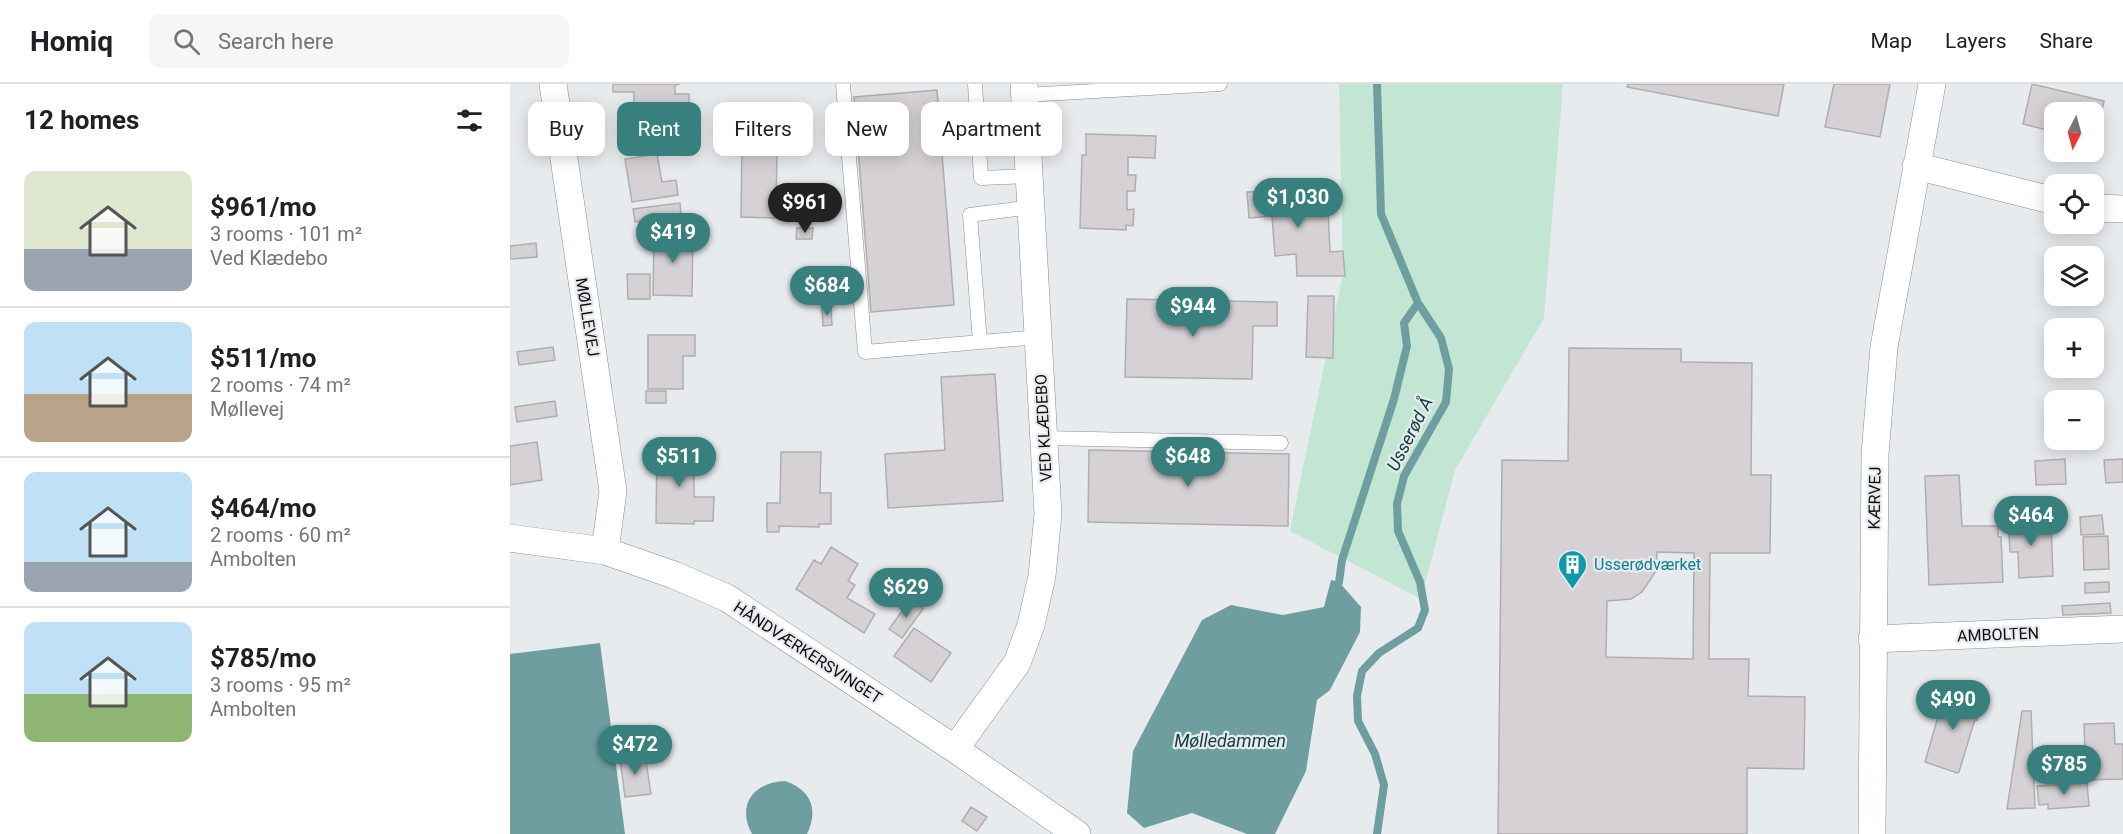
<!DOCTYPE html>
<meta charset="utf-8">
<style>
body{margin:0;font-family:Roboto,sans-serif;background:#f6f6f6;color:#202124;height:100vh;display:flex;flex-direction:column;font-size:22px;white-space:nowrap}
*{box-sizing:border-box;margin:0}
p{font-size:20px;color:#757577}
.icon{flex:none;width:33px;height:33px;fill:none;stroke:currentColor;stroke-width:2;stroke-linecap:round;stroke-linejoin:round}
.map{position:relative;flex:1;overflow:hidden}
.panel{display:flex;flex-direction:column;background:#fff;width:510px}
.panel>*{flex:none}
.guide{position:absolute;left:18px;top:18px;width:570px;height:54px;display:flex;gap:12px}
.needle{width:39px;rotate:186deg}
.fabs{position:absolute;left:1534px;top:18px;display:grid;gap:12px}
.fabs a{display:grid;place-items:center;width:60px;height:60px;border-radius:12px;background:#fff;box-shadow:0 3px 15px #0003;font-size:30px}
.price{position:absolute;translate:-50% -51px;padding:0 14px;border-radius:21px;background:#37807e;color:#fff;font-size:20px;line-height:39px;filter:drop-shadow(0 2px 3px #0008)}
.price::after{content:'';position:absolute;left:50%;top:36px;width:18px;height:14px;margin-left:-9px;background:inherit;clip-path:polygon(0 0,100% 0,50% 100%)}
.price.selected{background:#222;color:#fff}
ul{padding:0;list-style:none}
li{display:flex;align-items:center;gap:18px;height:150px;padding:0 24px}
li+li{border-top:2px solid #e0e0e0}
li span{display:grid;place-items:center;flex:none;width:168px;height:120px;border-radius:12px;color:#555}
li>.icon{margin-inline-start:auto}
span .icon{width:72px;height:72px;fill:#fffc;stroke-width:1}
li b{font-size:26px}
h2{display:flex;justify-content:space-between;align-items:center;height:72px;padding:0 24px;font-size:26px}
.tag{padding:0 21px;border-radius:12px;background:#fff;box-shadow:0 3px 15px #0003;font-size:21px;line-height:54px}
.tag.selected{background:#37807e;color:#fff}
header{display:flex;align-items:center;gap:36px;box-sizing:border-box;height:84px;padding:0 30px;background:#fff;border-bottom:2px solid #e0e0e0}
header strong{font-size:28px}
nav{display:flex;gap:33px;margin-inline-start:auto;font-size:21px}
.search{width:420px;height:54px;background:#f6f6f6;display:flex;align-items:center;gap:15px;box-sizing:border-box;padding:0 21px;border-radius:12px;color:#757577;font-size:22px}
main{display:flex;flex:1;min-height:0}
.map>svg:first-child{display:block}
.green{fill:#c3e6d4}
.water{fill:#6e9ea0}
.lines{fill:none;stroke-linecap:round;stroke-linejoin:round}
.stream{stroke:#6e9ea0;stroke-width:8}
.building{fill:#d5d1d4;stroke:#b0adaf;stroke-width:1.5;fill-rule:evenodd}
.lane-casing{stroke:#898c8e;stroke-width:15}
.street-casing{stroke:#898c8e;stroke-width:28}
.lane{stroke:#fff;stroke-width:14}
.street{stroke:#fff;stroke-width:27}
.labels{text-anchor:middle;stroke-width:4.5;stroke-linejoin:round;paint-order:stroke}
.street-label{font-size:16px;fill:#0b0c0c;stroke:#e8ebee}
.culture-label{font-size:16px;fill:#0d838f;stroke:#e8ebee;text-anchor:start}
.water-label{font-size:18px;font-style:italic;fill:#0e3d3f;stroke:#e8ebee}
</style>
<header>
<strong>Homiq</strong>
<div class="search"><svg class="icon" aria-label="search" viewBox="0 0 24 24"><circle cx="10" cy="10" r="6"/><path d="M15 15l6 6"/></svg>Search here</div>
<nav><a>Map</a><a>Layers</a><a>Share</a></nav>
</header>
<main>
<section class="panel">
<h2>12 homes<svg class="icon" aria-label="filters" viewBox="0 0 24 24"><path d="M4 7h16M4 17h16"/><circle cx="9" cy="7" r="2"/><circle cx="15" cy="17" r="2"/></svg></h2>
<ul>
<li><span style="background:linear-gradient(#dfe7d0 65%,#9aa5b1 0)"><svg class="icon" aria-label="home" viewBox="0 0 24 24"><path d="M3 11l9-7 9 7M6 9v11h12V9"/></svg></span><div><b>$961/mo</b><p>3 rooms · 101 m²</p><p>Ved Klædebo</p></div></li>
<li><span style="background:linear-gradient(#bfe0f5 60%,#b9a48a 0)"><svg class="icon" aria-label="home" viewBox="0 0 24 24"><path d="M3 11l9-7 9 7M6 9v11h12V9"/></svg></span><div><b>$511/mo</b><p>2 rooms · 74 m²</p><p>Møllevej</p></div></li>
<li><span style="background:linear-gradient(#bfe0f5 75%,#9aa5b1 0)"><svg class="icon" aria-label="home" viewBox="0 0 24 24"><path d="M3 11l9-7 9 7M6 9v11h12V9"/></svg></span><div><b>$464/mo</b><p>2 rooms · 60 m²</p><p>Ambolten</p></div></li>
<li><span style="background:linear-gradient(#bfe0f5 60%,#8fb573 0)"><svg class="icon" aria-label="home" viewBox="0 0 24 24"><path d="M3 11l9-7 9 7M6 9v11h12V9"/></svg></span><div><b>$785/mo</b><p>3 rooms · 95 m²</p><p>Ambolten</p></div></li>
</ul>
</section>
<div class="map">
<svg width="1613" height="750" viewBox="0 0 1613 750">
<rect width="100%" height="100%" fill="#e8ebee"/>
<path class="green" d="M 829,0 L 1053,0 L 1034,234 L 945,386 L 911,515 L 780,447 L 833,190 Z"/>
<path class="water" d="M 821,496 L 829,498 L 851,523 L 850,548 L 820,606 L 807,616 L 796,687 L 765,750 L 737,750 L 682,729 L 634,744 L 617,729 L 623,667 L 692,536 L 721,521 L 773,531 L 814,523 Z
M 90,559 L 115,750 L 0,750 L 0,570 Z
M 275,697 C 301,706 309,725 297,750 L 242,750 C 226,721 244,698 275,697 Z"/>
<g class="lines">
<path class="stream" d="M 867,0 L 871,130 L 908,219 L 931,254 L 939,285 L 936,318 L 894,392 L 887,420 L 888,447 L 910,498 L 915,526 L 908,544 L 869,569 L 852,587 L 847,612 L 848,637 L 865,670 L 874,701 L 867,750
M 829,498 L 832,476 L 884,315 L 897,262 L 894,239 L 908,219"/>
</g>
<path class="building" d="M 103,0 L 170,0 L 165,1 L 165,10 L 179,10 L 179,26 L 166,26 L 166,30 L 150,30 L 150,39 L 127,39 L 127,28 L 124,28 L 124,8 L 103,8 Z
M 1118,0 L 1274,0 L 1268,32 L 1117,3 Z
M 1324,0 L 1380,0 L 1370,53 L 1315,43 Z
M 1522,0 L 1594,17 L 1584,58 L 1584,28 L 1545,28 L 1545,48 L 1513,40 Z
M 427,6 L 444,221 L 361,228 L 344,13 Z
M 222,43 L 243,43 L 243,55 L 222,55 Z
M 576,50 L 646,52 L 645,74 L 618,73 L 618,91 L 626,91 L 625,107 L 617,107 L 617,126 L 624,125 L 623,142 L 616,141 L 616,146 L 570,144 L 572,71 L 576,71 Z
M 232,60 L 267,60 L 266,134 L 231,133 Z
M 147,70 L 152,98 L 166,96 L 168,111 L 122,118 L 115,75 Z
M 762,96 L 776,96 L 776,103 L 796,102 L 798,126 L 818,125 L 820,168 L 833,167 L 835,192 L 787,192 L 786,170 L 765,172 L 762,132 L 739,134 L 737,108 L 761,107 L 760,105 L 763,105 Z
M 170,119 L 171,132 L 125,138 L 123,125 Z
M 296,127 L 308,128 L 308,137 L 295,137 Z
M 287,144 L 303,144 L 302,155 L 286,155 Z
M 144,148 L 183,149 L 182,212 L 143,211 Z
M 26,159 L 27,173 L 0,175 L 0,162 Z
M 117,190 L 140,190 L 140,215 L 118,215 Z
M 798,212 L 824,212 L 823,274 L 796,273 Z
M 617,215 L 767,218 L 767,242 L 743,242 L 742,295 L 615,293 Z
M 312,224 L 321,224 L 322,241 L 313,242 Z
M 138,251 L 185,251 L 185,272 L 173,272 L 173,305 L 138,305 Z
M 43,263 L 45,276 L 9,281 L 7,268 Z
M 1059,264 L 1171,265 L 1171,278 L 1242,279 L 1241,391 L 1261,391 L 1260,469 L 1200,469 L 1199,575 L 1239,575 L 1238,612 L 1295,613 L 1294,685 L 1237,684 L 1237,750 L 988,750 L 992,376 L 1058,377 ZM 1147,468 L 1184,469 L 1183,575 L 1096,573 L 1097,517 L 1121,515 L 1132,508 L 1146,487 Z
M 485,290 L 493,417 L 378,424 L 375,370 L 435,366 L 431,293 Z
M 136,307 L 156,307 L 156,319 L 136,319 Z
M 45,317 L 47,332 L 7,338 L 5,323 Z
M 27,358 L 32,396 L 0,401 L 0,362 Z
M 147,361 L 184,361 L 184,413 L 204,413 L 203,437 L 184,437 L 184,440 L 146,439 Z
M 579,366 L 779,370 L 778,442 L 578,438 Z
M 271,368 L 311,368 L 310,409 L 321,409 L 321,440 L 309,440 L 309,443 L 269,442 L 269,448 L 257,448 L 257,419 L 270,419 Z
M 1555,375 L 1556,400 L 1526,401 L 1525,377 Z
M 1613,375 L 1613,398 L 1596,399 L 1594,376 Z
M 1449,391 L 1452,442 L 1488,442 L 1488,453 L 1491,453 L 1493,498 L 1419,501 L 1415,392 Z
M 1510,427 L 1510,441 L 1541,440 L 1543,492 L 1509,494 L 1508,468 L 1500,468 L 1498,428 Z
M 1592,431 L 1594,450 L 1571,451 L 1570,433 Z
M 1598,452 L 1599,485 L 1574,486 L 1573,453 Z
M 321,463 L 348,480 L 338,497 L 345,501 L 337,514 L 365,530 L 354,549 L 286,505 L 304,476 L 311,480 Z
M 1599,498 L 1599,508 L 1575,509 L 1575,499 Z
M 400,516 L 413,525 L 392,554 L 379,545 Z
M 1600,519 L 1601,529 L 1553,531 L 1552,522 Z
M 404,544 L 441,569 L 421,598 L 384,572 Z
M 1436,605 L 1471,615 L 1467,636 L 1465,635 L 1449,688 L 1447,689 L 1415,678 Z
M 1512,627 L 1521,627 L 1525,724 L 1497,725 Z
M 1604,639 L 1605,660 L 1613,660 L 1613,695 L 1576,696 L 1574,640 Z
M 135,671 L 141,710 L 115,713 L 110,674 Z
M 1529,678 L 1546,678 L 1546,696 L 1530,696 Z
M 1577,699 L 1579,722 L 1538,725 L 1538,720 L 1529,721 L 1527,702 Z
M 461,723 L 477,733 L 467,747 L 452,737 Z"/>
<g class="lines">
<defs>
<path id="lane" d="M 333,0 L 355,268 L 528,253
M 465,0 L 471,94 L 519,92
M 515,11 L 710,0
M 470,258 L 460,131 L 521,123
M 533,354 L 771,359"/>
<path id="street" d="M 43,0 L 103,407 L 95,467
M 1406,82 L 1545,117
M 1584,124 L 1613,125
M 0,454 L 95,467 L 164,491 L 217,514 L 445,665 L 567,750
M 1362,555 L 1613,545
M 445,665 L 507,579 L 521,541 L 532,492 L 538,430 L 514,0
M 1362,750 L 1365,370 L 1374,263 L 1422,0"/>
</defs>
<use href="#lane" class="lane-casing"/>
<use href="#street" class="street-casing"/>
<use href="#lane" class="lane"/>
<use href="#street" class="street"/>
</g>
<defs>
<symbol id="building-pin" viewBox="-11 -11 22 30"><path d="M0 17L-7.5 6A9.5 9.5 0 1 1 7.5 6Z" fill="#0f9aa8" stroke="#e8ebee"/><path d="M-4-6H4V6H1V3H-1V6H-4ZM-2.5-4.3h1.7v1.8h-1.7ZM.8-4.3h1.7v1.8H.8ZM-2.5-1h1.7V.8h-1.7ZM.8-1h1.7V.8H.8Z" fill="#fff"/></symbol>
</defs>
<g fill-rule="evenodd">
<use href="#building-pin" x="1046" y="464" width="33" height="45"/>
</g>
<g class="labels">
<g class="street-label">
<text transform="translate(78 233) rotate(81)" y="6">MØLLEVEJ</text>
<text transform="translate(533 344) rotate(-93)" y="6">VED KLÆDEBO</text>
<text transform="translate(1364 414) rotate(-89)" y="6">KÆRVEJ</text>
<text transform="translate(1488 550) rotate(-2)" y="6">AMBOLTEN</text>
<text transform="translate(298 568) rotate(33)" y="6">HÅNDVÆRKERSVINGET</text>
</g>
<g class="culture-label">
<text x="1084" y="486">Usserødværket</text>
</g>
<g class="water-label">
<text transform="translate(900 350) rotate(-63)" y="6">Usserød Å</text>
<text x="720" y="663">Mølledammen</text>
</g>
</g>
</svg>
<div class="fabs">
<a><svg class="needle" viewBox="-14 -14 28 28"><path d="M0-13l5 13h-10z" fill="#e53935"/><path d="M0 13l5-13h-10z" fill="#757577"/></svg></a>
<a><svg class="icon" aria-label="locate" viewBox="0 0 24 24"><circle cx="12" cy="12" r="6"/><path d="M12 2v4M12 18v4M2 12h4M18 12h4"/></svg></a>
<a><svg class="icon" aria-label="layers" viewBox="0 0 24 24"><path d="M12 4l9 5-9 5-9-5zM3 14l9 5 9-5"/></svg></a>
<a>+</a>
<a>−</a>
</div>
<b class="price" style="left:788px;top:145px">$1,030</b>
<b class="price selected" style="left:295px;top:150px">$961</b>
<b class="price" style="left:163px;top:180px">$419</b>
<b class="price" style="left:317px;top:233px">$684</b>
<b class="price" style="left:683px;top:254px">$944</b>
<b class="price" style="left:169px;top:404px">$511</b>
<b class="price" style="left:678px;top:404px">$648</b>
<b class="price" style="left:1521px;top:463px">$464</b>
<b class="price" style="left:396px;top:535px">$629</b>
<b class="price" style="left:1443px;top:647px">$490</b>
<b class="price" style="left:125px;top:692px">$472</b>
<b class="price" style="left:1554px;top:712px">$785</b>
<div class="guide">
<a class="tag">Buy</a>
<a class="tag selected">Rent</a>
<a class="tag">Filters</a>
<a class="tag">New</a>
<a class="tag">Apartment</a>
</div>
</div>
</main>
